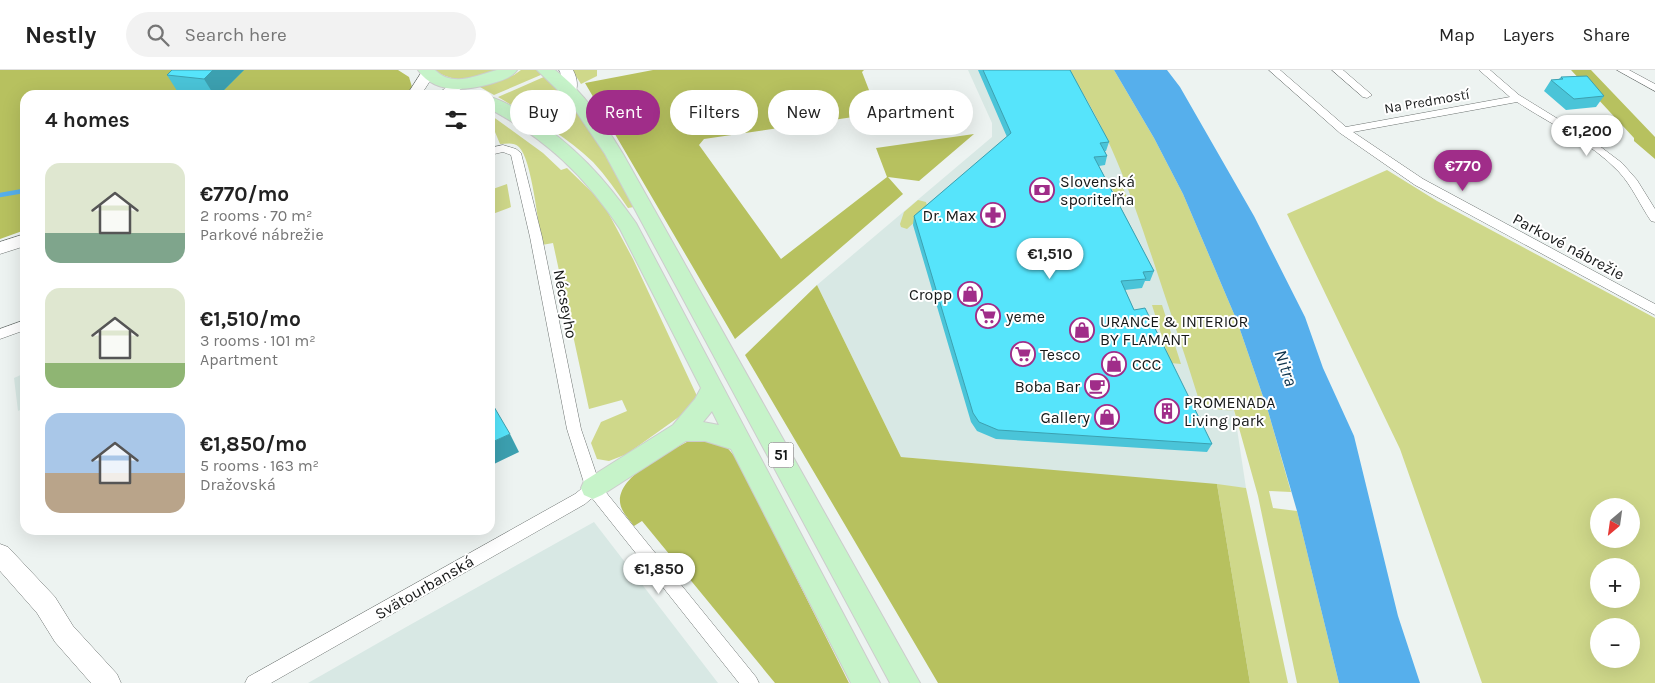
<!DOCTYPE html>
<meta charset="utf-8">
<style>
body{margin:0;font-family:Karla,sans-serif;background:#f2f2f2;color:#222;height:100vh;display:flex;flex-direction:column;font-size:19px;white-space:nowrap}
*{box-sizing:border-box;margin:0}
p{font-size:16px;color:#767676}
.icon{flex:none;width:28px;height:28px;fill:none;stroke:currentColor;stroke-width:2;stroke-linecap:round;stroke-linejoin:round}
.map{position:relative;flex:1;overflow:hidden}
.details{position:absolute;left:20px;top:20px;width:475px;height:445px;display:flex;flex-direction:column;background:#fff;border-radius:15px;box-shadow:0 5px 20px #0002}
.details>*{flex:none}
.top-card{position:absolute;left:510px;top:20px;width:475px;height:45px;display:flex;gap:10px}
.needle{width:32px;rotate:209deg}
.fabs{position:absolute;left:1590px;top:428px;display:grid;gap:10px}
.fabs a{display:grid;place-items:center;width:50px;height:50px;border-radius:50%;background:#fff;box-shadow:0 5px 20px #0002;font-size:25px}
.price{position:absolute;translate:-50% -42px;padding:0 11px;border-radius:18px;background:#fff;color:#222;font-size:16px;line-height:32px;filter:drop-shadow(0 1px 2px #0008)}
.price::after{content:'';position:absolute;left:50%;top:30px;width:15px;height:11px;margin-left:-8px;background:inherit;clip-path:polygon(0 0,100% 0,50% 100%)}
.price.active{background:#a02d89;color:#fff}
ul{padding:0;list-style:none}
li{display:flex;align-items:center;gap:15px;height:125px;padding:0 25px}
li span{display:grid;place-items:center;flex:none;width:140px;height:100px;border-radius:15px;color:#555}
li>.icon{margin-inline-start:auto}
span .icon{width:60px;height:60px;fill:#fffc;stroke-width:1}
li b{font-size:21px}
h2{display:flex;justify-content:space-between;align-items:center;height:60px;padding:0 25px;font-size:21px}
.tag{padding:0 18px;border-radius:22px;background:#fff;box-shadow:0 5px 20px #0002;font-size:18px;line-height:45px}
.tag.active{background:#a02d89;color:#fff}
header{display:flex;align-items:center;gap:30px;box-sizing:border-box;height:70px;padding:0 25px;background:#fff;border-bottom:1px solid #e0e0e0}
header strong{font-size:24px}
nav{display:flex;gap:28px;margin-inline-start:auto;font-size:18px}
.search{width:350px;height:45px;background:#f2f2f2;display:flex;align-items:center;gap:12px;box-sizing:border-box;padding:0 18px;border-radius:28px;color:#767676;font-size:19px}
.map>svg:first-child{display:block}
.built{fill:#d8e8e4}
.green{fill:#cfd88a;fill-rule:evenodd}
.forest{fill:#b7c15f}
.water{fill:#56afec}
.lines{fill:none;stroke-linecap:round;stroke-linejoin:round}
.stream{stroke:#56afec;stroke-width:4.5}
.street-casing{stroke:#6d7371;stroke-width:1}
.secondary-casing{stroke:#6d7371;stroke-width:1}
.primary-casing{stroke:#ccc;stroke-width:2}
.street{fill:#fff;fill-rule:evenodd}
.secondary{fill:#fff;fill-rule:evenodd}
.primary{fill:#c6f3c9;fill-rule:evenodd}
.wall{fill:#4ac4d8}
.shaded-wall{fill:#3ca0b0}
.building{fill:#56e4fb;stroke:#3ca0b0}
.labels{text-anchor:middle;stroke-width:4;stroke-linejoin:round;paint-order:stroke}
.far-street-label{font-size:14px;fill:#161818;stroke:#fff}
.shield{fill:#fff;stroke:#5c5d5d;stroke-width:1}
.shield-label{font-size:15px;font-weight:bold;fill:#161818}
.poi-label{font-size:16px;fill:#161818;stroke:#fff;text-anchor:start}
.street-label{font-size:16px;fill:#161818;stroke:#fff}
.water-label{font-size:18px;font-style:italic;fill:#0e344d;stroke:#fff}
</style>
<header>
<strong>Nestly</strong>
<div class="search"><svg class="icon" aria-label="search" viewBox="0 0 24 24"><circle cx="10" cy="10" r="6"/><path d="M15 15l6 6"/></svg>Search here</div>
<nav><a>Map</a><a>Layers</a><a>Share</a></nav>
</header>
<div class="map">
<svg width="1655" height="613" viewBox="0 0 1655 613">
<rect width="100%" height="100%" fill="#edf3f1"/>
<path class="built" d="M 968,0 L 1089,0 L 1234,339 L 1246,418 L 901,387 L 817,215 L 992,67 L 992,53 Z
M 25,303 L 25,338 L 18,341 L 14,308 Z
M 594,452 L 718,613 L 308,613 L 408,556 Z"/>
<path class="green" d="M 434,0 L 499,0 C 476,9 456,15 434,0 Z
M 521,0 L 538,0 L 543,4 L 494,25 L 480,17 L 514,5 Z
M 572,0 L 597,0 L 597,6 L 581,14 Z
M 1068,0 L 1114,0 L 1154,68 L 1183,124 L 1237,251 L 1268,341 L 1291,422 L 1269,421 L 1273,438 L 1297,441 L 1339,613 L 1297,613 L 1258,426 L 1234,340 C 1218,341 1210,339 1198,327 C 1184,281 1168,236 1153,190 C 1131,124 1108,58 1068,0 Z
M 546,6 L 568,30 L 593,62 L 634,137 L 628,138 C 617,122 606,106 593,92 C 565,65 531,47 498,27 Z
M 492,46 L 543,83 L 561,100 L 567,98 L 603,133 L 633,189 L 697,326 L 690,339 L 627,384 L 609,391 L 597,389 L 591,373 L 601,352 L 627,341 L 622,330 L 589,339 L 553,173 L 542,175 C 538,154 532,90 519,77 C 514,72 507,74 500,74 L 490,50 Z
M 1387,100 L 1437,131 L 1655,248 L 1655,613 L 1482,613 L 1400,379 L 1287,144 ZM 1599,436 L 1631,436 L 1631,469 L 1599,469 ZM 1599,496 L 1631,496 L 1631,529 L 1599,529 ZM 1599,556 L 1631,556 L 1631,589 L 1599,589 Z
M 1119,109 L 1131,136 L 1123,136 L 1106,110 Z
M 507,114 L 511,137 L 490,145 L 490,120 Z
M 918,130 L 926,132 L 928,140 L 907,159 L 901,157 L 900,154 L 904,142 Z
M 1152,235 L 1162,235 L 1181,294 L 1170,293 Z
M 1217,414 L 1246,418 L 1288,613 L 1250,613 Z"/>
<path class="forest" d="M 0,0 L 398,0 L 409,7 L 412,17 L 406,25 L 25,25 L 25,160 L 0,169 Z
M 653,0 L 864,0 L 862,2 L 874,33 L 856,36 L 860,46 L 704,69 L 699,75 L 781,189 L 887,107 L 876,78 L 974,64 L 919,111 L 888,107 L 903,124 L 735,269 L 585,13 Z
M 1571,0 L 1591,0 L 1655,67 L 1655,89 L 1634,71 L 1634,68 Z
M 817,215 L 901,387 L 1217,414 L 1250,613 L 938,613 L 745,285 Z
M 698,366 L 719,368 L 736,388 L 849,613 L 775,613 L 642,451 L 634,456 C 629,449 621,442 620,432 C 618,403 677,378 698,366 Z"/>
<path class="water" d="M 1114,0 L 1167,0 L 1180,17 L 1254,146 L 1305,247 L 1323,298 L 1354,366 L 1398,546 L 1420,613 L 1339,613 L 1297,441 L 1268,341 L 1237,251 L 1183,124 L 1154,68 Z"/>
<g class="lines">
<path class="stream" d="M 0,125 L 23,121"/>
<defs>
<path id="street" d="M 1269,0 L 1280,0 L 1346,57 L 1510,27 L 1479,0 L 1490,0 L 1519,25 L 1589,68 L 1622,93 L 1637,110 L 1655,139 L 1655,152 L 1651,151 C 1640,135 1632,116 1619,102 C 1591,72 1550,54 1517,32 L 1353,62 L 1423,109 L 1655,234 L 1655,245 L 1415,115 L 1340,63 Z
M 1332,0 L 1343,0 L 1372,25 L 1367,28 L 1363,27 Z
M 1617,0 L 1629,0 L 1655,14 L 1655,21 Z
M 503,75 L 516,79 L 521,83 L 542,167 L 581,359 L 600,415 L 756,607 L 759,613 L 739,613 L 592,428 L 585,434 L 271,613 L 245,613 L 248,607 L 575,424 L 585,416 L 567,359 L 530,167 L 511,85 L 503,82 L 490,85 L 490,78 Z
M 25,250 L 25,260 L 0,269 L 0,259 Z"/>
<path id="secondary" d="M 423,0 L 433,0 L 435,3 L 421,25 L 407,25 Z
M 559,0 L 573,0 C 577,7 579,18 574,25 L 564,25 C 559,18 565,10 559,0 Z
M 460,10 L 465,11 L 467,14 L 453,25 L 436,25 L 455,11 Z
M 25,164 L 25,176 L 0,184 L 0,172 Z
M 0,474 L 8,477 L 55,527 L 73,556 L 117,604 L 121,613 L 91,613 L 55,572 L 37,543 L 0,501 Z"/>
<path id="primary" d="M 418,0 L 435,0 C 453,18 477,5 497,0 C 503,0 511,0 517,0 C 512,8 499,11 490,14 C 465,21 434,24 418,0 Z
M 537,0 L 555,0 C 584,22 604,53 623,84 L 920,613 L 890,613 L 605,84 L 569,31 Z
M 490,27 C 503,30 516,39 528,46 C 573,73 606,110 636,153 L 880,613 L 851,613 L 731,379 L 705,371 L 686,371 L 602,425 L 593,429 L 584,425 L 581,418 L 584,411 L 673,355 L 695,329 L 701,318 L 620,159 C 584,105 547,70 490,39 ZM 712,341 L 719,355 L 703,352 Z"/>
</defs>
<use href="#street" class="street-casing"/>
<use href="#secondary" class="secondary-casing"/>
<use href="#primary" class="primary-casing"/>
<use href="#street" class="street"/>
<use href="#secondary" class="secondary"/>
<use href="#primary" class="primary"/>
</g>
<path class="wall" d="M 244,0 L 219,25 L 179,24 L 167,5 Z
M 978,0 L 1070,0 L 1109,72 L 1106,81 L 1105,81 L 1107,86 L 1105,95 L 1099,96 L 1154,201 L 1150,211 L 1145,211 L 1142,218 L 1125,220 L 1134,240 L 1212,374 L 1207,382 L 996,369 L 977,361 L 971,352 L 913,155 L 914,146 L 1007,67 Z
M 1561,7 L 1604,26 L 1596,37 L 1566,40 L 1544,21 L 1551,10 L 1559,9 Z"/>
<path class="shaded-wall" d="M 213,0 L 244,0 L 219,25 L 214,25 L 204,9 Z
M 510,364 L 519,382 L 494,394 L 490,387 L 490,373 Z"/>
<path class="building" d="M 172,0 L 213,0 L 204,9 L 167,5 Z
M 983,0 L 1070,0 L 1109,72 L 1100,73 L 1107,86 L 1094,87 L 1154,201 L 1143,202 L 1146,209 L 1121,211 L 1134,240 L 1145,238 L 1212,374 L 998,360 L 979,352 L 973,343 L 914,146 L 1011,63 Z
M 1587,6 L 1604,26 L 1574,29 L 1551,10 L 1563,9 L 1561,7 Z
M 490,330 L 510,364 L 490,373 Z"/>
<defs>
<symbol id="bank-ring" viewBox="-11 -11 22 22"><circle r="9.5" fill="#fff" stroke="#a02d89" stroke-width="1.5"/><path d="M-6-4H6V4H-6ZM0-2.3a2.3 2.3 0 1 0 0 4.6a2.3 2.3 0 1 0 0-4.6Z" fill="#a02d89"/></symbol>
<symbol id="pharmacy-ring" viewBox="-11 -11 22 22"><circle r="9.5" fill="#fff" stroke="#a02d89" stroke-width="1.5"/><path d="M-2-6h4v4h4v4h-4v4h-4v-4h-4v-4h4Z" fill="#a02d89"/></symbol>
<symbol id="shop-ring" viewBox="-11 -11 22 22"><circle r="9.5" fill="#fff" stroke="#a02d89" stroke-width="1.5"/><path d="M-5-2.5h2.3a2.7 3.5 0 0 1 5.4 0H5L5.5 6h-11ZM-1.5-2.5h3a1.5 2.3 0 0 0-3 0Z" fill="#a02d89"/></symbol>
<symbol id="supermarket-ring" viewBox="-11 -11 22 22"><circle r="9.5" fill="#fff" stroke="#a02d89" stroke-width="1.5"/><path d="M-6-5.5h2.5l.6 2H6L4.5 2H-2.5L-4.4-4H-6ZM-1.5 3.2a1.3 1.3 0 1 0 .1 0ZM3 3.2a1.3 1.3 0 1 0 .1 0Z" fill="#a02d89"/></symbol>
<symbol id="cafe-ring" viewBox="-11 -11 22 22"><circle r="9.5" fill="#fff" stroke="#a02d89" stroke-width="1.5"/><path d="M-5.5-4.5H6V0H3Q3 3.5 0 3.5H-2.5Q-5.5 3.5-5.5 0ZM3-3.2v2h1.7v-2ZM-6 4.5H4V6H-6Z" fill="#a02d89"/></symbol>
<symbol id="building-ring" viewBox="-11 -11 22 22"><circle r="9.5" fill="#fff" stroke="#a02d89" stroke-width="1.5"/><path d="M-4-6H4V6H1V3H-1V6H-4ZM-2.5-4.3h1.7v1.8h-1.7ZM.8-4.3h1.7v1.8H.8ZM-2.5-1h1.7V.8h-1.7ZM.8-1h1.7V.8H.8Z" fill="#a02d89"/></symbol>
</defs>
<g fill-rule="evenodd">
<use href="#bank-ring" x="1028" y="106" width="28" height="28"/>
<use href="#pharmacy-ring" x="979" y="131" width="28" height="28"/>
<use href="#shop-ring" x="956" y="210" width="28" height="28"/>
<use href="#supermarket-ring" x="974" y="232" width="28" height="28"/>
<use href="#shop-ring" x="1068" y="246" width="28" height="28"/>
<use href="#supermarket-ring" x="1009" y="270" width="28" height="28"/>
<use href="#shop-ring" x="1100" y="280" width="28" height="28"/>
<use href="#cafe-ring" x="1083" y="302" width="28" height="28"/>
<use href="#building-ring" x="1153" y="327" width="28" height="28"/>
<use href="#shop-ring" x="1093" y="333" width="28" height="28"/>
</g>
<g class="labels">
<g class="far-street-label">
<text transform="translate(1427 31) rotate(-10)" y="5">Na Predmostí</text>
</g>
<rect class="shield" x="768.5" y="372.5" width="25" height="25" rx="4"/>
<g class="shield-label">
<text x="781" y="390">51</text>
</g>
<g class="poi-label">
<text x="1060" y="117">Slovenská<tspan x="1060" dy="18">sporiteľňa</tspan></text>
<text x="976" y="151" text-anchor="end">Dr. Max</text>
<text x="952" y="230" text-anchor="end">Cropp</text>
<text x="1006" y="252">yeme</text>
<text x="1100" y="257">URANCE &amp; INTERIOR<tspan x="1100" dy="18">BY FLAMANT</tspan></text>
<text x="1040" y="290">Tesco</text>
<text x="1132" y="300">CCC</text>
<text x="1080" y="322" text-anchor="end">Boba Bar</text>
<text x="1184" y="338">PROMENADA<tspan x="1184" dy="18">Living park</tspan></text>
<text x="1090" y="353" text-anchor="end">Gallery</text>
</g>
<g class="street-label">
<text transform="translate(1569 176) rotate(28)" y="6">Parkové nábrežie</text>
<text transform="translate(566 234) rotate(79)" y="6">Nécseyho</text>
<text transform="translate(424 517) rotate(-30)" y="6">Svätourbanská</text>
</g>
<g class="water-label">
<text transform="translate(1286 298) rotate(71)" y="6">Nitra</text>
</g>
</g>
</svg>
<div class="fabs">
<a><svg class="needle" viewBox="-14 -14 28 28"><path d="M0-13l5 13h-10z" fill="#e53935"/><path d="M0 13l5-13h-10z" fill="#767676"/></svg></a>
<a>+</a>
<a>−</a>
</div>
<b class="price" style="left:1587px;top:87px">€1,200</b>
<b class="price active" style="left:1463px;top:122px">€770</b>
<b class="price" style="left:1050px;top:210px">€1,510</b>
<b class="price" style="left:659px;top:525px">€1,850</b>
<div class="top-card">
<a class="tag">Buy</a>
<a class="tag active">Rent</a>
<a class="tag">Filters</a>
<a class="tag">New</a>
<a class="tag">Apartment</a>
</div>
<section class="details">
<h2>4 homes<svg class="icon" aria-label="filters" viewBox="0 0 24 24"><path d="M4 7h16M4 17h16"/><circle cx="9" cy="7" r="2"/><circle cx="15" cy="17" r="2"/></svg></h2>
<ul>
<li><span style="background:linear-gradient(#dfe7d0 70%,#7fa58c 0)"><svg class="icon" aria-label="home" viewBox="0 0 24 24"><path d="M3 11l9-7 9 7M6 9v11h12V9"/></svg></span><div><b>€770/mo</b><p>2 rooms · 70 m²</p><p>Parkové nábrežie</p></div></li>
<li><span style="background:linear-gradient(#dfe7d0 75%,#8fb573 0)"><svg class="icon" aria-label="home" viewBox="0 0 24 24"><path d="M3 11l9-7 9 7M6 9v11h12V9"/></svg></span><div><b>€1,510/mo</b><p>3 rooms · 101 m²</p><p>Apartment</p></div></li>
<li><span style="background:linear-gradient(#a9c7e8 60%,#b9a48a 0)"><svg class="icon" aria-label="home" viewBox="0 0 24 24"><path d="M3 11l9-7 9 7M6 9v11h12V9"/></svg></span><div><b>€1,850/mo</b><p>5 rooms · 163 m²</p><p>Dražovská</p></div></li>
</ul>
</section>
</div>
